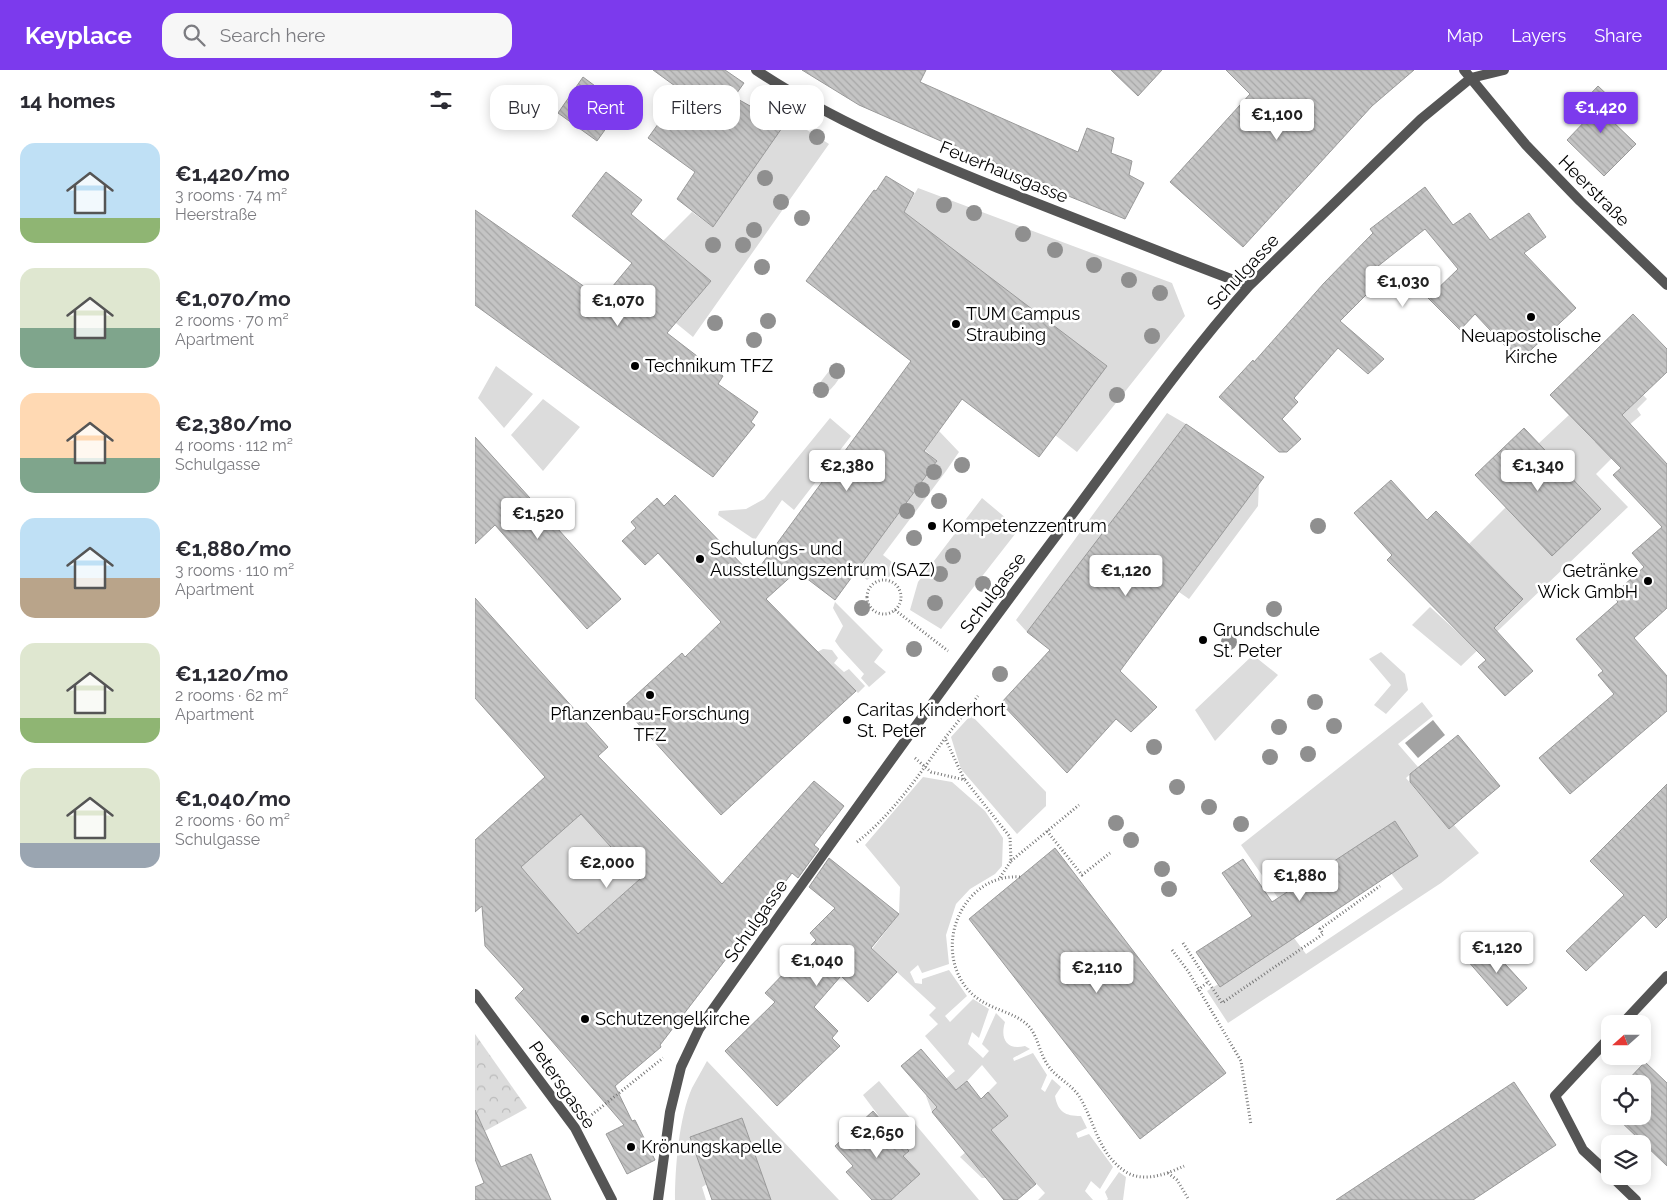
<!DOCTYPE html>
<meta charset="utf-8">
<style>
body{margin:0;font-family:Raleway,sans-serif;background:#f7f7f7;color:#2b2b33;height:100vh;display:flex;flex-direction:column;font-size:19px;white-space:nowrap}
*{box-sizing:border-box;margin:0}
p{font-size:16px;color:#7c7c81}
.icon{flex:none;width:28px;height:28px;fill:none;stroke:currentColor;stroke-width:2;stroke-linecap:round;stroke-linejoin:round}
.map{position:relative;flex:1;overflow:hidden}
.details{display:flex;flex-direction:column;background:#fff;width:475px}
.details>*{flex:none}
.banner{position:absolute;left:15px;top:15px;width:475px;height:45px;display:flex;gap:10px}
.needle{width:32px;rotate:249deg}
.controls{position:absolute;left:1126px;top:945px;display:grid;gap:10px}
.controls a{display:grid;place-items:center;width:50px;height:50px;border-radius:10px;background:#fff;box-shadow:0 2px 12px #0003;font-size:25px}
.price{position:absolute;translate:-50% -42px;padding:0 11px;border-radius:5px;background:#fff;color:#222;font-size:16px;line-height:32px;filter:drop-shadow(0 1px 2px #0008)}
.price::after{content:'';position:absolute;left:50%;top:30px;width:15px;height:11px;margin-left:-8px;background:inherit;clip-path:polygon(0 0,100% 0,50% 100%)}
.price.current{background:#7c3aed;color:#fff}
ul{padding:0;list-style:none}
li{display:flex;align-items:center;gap:15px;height:125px;padding:0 20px}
li span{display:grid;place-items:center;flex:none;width:140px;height:100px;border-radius:15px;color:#555}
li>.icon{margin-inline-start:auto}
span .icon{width:60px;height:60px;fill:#fffc;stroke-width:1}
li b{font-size:21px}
h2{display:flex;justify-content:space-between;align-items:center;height:60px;padding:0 20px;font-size:21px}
.tag{padding:0 18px;border-radius:15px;background:#fff;box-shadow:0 2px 12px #0003;font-size:18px;line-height:45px}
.tag.current{background:#7c3aed;color:#fff}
header{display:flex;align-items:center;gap:30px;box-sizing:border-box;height:70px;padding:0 25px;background:#7c3aed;color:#fff}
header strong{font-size:24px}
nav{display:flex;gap:28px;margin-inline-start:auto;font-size:18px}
.search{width:350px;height:45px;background:#f7f7f7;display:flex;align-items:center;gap:12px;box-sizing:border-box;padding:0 18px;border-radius:15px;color:#7c7c81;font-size:19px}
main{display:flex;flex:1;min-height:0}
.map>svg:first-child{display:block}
.green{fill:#dcdcdc}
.forest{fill:url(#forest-crowns)}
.water{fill:#a3a3a3}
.building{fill:url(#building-back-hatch);stroke:#999;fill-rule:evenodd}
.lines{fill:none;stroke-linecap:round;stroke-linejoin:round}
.path{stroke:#777;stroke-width:3;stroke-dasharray:1 2.5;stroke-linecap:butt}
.service{stroke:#555;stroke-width:10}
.minor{stroke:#555;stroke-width:10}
.tertiary{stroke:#555;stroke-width:10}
.tree{fill:#8f8f8f}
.poi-dot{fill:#000;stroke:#fff;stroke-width:2}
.labels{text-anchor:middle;stroke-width:5;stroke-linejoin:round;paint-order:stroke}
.street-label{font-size:18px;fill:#000;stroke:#fff}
.poi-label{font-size:18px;fill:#000;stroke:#fff;text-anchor:start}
</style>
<header>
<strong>Keyplace</strong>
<div class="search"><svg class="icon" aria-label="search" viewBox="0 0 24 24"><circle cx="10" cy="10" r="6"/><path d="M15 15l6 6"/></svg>Search here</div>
<nav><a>Map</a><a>Layers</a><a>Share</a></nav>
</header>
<main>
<section class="details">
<h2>14 homes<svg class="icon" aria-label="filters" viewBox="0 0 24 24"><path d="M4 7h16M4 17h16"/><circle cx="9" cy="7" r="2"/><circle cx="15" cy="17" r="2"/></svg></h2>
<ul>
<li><span style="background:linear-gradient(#bfe0f5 75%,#8fb573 0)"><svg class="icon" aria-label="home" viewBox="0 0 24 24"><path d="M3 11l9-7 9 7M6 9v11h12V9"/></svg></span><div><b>€1,420/mo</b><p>3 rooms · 74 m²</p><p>Heerstraße</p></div></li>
<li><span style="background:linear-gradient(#dfe7d0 60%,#7fa58c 0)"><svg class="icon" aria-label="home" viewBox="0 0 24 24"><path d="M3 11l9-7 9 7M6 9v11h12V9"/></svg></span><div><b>€1,070/mo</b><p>2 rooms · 70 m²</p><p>Apartment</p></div></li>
<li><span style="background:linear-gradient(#ffd9b3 65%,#7fa58c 0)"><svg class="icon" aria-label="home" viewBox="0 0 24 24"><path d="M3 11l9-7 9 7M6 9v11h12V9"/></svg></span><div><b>€2,380/mo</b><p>4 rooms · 112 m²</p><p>Schulgasse</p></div></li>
<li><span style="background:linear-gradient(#bfe0f5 60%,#b9a48a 0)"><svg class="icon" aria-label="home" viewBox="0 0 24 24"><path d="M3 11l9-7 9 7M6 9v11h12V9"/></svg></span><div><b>€1,880/mo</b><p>3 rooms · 110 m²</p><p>Apartment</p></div></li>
<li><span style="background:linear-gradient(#dfe7d0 75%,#8fb573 0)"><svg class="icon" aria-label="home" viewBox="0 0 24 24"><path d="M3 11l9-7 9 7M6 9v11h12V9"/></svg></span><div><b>€1,120/mo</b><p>2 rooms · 62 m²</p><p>Apartment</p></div></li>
<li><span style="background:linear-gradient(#dfe7d0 75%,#9aa5b1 0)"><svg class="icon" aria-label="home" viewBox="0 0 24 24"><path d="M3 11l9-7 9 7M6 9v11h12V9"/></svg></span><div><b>€1,040/mo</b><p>2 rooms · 60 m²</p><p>Schulgasse</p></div></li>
</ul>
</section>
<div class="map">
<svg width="1192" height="1130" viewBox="0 0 1192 1130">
<defs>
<pattern id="forest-crowns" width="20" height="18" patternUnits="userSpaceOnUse" patternTransform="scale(1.25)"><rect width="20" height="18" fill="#dcdcdc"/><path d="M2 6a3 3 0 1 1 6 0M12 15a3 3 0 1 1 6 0" fill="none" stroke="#bbb"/></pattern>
<pattern id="building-back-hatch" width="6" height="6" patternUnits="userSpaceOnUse" patternTransform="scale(1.25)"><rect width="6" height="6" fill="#c4c4c4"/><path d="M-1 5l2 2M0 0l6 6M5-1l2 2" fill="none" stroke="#a7a7a7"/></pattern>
</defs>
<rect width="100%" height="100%" fill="#fff"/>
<path class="green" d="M 313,48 L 354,74 L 218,267 L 158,218 L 207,246 L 236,211 L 188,171 L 217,142 L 238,157 Z
M 443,118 L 697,213 L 710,246 L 602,382 L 580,365 L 429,142 Z
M 361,292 L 368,298 C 367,308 355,322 346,327 L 337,323 Z
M 21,296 L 58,324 L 29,358 L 3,328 Z
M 1168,325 L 1172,329 L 1162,339 L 1166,345 L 1153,356 L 1160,365 L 1121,404 L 1153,437 L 986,596 L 937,555 L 955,537 L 1000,578 L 1048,529 L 994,474 L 1031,437 L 1077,486 L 1063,374 L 1094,345 L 1120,372 Z
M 68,329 L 105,357 L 68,401 L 36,365 Z
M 692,343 L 711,354 L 552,562 L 541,550 Z
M 355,348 L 376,366 L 319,440 L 307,430 L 280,470 L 243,445 L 244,441 L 271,439 L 289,429 Z
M 464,361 L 484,382 L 471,401 L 408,485 L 422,496 L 414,507 L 402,503 L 392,510 L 381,501 L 462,392 L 450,380 Z
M 784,413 L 783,436 L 714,529 L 704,522 Z
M 507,428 L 544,459 L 466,559 L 435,540 L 443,512 Z
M 360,532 L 408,580 L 399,592 L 411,602 L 394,617 L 386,608 L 389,604 L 365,578 L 360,571 L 368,556 L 358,538 Z
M 348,579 L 357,580 L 363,588 L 359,593 L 369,602 L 374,599 L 390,616 L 383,623 L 342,582 Z
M 906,582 L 930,604 L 933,620 L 911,644 L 899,635 L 916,615 L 894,589 Z
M 778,585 L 803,605 L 740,671 L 720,640 Z
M 947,632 L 958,646 L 923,674 L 943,697 L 931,708 L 974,759 L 979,755 L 1004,783 L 966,813 L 753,953 L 732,921 L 819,868 L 831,884 L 928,819 L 915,802 L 943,786 L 920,751 L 803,828 L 766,775 Z
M 496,645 L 571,722 L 571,736 L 542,764 L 486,699 L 476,667 Z
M 448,707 L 477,712 L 510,741 L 528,768 L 527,796 L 520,804 L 495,819 L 481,834 L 471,865 L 474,894 L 447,903 L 443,895 L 435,902 L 440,913 L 447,914 L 447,909 L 474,900 L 492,926 L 470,946 L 475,952 L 498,929 L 514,939 L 504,968 L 497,962 L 493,974 L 508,988 L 514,981 L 507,974 L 521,943 L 530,952 C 525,968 531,981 550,976 L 555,979 L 538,988 L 539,991 L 558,983 L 572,1005 L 566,1019 L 570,1022 L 577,1009 L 586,1017 L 580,1026 C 583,1042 590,1046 606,1046 L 612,1058 L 601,1063 L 603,1068 L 614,1064 L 638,1097 L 625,1119 L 616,1111 L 610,1121 L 618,1130 L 563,1130 L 570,1123 L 535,1085 L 511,1108 L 507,1108 L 485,1087 L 533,1046 L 513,1022 L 522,1013 L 507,995 L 492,1011 L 457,1042 L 451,1026 L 480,1001 L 450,966 L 463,954 L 454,945 L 461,938 L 397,879 L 424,844 L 425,817 L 390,775 Z
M 106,744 L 165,809 L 103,864 L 45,797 Z
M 232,991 L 364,1130 L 296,1130 L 267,1048 L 215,1067 L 232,1114 L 227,1117 L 231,1130 L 200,1130 C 200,1098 204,1047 217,1018 C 222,1009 227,1000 232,991 Z
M 404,1011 L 504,1130 L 416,1130 L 444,1104 L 428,1086 L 434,1081 L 406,1049 L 388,1025 Z
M 644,1102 L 651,1107 L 648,1130 L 632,1130 L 633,1129 L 630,1122 Z"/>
<path class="forest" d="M 0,964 L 52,1038 L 10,1061 L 0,1040 Z"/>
<path class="water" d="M 958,650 L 970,665 L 943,688 L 930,673 Z"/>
<path class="building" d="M 178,0 L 250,0 L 269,13 L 259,27 L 309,55 L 238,157 L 202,129 L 220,102 L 173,68 L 207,21 Z
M 327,0 L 451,0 L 445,12 L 603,82 L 612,58 L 639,68 L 636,83 L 657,91 L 654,105 L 669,113 L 650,149 L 586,123 L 587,120 L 484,79 L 384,35 Z
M 636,0 L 687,0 L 663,26 Z
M 751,0 L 939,0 L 897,36 L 768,177 L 695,112 L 775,24 Z
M 108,7 L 147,36 L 122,71 L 83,43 Z
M 1123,16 L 1142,34 L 1131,45 L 1161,74 L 1129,106 L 1092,70 L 1114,47 L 1104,36 Z
M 131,102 L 167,130 L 156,144 L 236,211 L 192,263 L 248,306 L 243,314 L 283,342 L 276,352 L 280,355 L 238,407 L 0,235 L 0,140 L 127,229 L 157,193 L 97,146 Z
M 411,106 L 439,123 L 429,142 L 632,296 L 564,387 L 487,329 L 449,381 L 462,391 L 360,530 L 322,501 L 291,529 L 381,621 L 246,745 L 148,637 L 207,583 L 210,587 L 246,552 L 183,483 L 170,495 L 147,471 L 161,458 L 156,452 L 182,428 L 189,436 L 200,425 L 278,506 L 436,291 L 331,211 L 399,120 L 401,121 Z
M 950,117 L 978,155 L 995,143 L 1015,170 L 1054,143 L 1071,167 L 1049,183 L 1101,238 L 1044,291 L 1000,244 L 985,260 L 953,228 L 983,199 L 950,159 L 893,204 L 903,213 L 865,251 L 909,289 L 893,304 L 863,278 L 819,328 L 823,332 L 807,349 L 826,369 L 812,382 L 804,382 L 744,327 L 778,290 L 779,292 L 849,213 L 898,163 L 895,159 Z
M 1158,244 L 1192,279 L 1192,302 L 1147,345 L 1192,394 L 1192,538 L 1159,568 L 1192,606 L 1192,641 L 1095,724 L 1064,688 L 1139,624 L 1123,605 L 1128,601 L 1101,569 L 1143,532 L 1137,526 L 1169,497 L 1157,483 L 1187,457 L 1138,405 L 1146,398 L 1075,325 Z
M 711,354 L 789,407 L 645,601 L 682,637 L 656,662 L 641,649 L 592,703 L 526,633 L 575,580 L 552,562 Z
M 1049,358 L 1126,439 L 1077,486 L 1000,405 Z
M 0,367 L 146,529 L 112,559 L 20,455 L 0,474 Z
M 916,410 L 952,450 L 961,441 L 1048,529 L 1019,558 L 1058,601 L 1030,626 L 1003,597 L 1011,590 L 912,490 L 917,485 L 879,443 Z
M 0,528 L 133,677 L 123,686 L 247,814 L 339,711 L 369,736 L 339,775 L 344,779 L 323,808 L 317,803 L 185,975 L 186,977 L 140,1016 L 157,1051 L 160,1050 L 180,1090 L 152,1104 L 131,1064 L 149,1055 L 40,928 L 49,919 L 10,876 L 7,836 L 0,842 L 0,770 L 70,707 L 0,628 ZM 106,744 L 165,809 L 103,864 L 46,797 Z
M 983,665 L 1025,716 L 974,759 L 935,712 L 935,704 Z
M 1192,714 L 1192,847 L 1181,858 L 1169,845 L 1111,901 L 1091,881 L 1149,825 L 1115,791 Z
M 920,751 L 943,786 L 745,917 L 721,882 L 777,846 L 747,803 L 768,789 L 797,832 Z
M 580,778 L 751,1003 L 665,1069 L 494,849 Z
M 354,788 L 424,844 L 396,878 L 422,902 L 393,932 L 366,906 L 339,937 L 363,961 L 357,968 L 365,976 L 302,1036 L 250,981 L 300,932 L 290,923 L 341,870 L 335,863 L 360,838 L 334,817 Z
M 1011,873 L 1052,918 L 1032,936 L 992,890 Z
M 446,979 L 481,1020 L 492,1011 L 506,1029 L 513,1022 L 533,1046 L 516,1060 L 561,1114 L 542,1130 L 529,1130 L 457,1042 L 462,1037 L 426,996 Z
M 1170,992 L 1192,1013 L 1192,1096 L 1140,1046 L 1168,1046 L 1168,1014 L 1149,1014 Z
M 1039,1012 L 1081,1075 L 998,1130 L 861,1130 Z
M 0,1040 L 26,1097 L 56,1084 L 76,1130 L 0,1130 L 0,1117 L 9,1113 L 0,1089 Z
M 398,1041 L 434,1081 L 428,1086 L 445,1104 L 416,1130 L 397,1130 L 371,1102 L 378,1096 L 360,1076 Z
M 267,1048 L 296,1130 L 237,1130 L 215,1067 Z"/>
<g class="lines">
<path class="path" d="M392 527a17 17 0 1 1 34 0a17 17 0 1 1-34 0Z
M 420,540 L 473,581
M 440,688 L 456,702 L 490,710 L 535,767 L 536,791 L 524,809
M 489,709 L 470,668 L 503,626
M 572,761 L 607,805 L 635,783
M 382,772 C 416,746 446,703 470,668
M 536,791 L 604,735
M 545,807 C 490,803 458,872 490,916 C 509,942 541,939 556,959 C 563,969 565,983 572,994 C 580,1007 595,1013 604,1026 C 620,1052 623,1084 651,1102 C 669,1113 692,1104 709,1096
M 708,873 L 747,933 L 848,864 L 845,859 L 905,816
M 697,880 L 713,901 L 766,991 L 776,1055
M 723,920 L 733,912
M 114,1047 L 188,988
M 693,1103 L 702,1110 L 714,1130"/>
<path class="service" d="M 1147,954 L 1192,906
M 1135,967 L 1080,1026 L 1108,1080 L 1135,1105
M 1136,1106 L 1161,1130"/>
<path class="minor" d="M 281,0 C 356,50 439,84 523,118 C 606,151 690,184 774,216
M 0,924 L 100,1058 L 137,1130
M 183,1130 L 195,1042 L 206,997 L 224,959 C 342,792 461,626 584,462 C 646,380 705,293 774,216 L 946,49 L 996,8 L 1029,0"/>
<path class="tertiary" d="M 989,0 L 1051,75 L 1105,131 L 1192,215"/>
</g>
<g class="tree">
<circle cx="342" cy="67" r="8"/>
<circle cx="290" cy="108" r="8"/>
<circle cx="306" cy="132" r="8"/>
<circle cx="469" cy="135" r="8"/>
<circle cx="499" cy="143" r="8"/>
<circle cx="327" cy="148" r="8"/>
<circle cx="279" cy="160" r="8"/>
<circle cx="548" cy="164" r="8"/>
<circle cx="238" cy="175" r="8"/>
<circle cx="268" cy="175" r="8"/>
<circle cx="580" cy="180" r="8"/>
<circle cx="619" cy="195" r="8"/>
<circle cx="287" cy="197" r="8"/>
<circle cx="654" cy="210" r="8"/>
<circle cx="685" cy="223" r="8"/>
<circle cx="293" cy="251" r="8"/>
<circle cx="240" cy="253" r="8"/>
<circle cx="677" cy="266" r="8"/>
<circle cx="279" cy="270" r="8"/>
<circle cx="362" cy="301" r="8"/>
<circle cx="346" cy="320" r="8"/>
<circle cx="642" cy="325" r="8"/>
<circle cx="487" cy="395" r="8"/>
<circle cx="459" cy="402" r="8"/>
<circle cx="447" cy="420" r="8"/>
<circle cx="464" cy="431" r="8"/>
<circle cx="432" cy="441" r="8"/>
<circle cx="843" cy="456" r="8"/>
<circle cx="439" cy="468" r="8"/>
<circle cx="478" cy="486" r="8"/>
<circle cx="465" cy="504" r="8"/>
<circle cx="508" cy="514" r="8"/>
<circle cx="460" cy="533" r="8"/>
<circle cx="387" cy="538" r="8"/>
<circle cx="799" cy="539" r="8"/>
<circle cx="754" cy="572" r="8"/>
<circle cx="439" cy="579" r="8"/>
<circle cx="525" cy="604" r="8"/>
<circle cx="840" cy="632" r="8"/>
<circle cx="859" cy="656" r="8"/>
<circle cx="804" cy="657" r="8"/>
<circle cx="679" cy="677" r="8"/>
<circle cx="833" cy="684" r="8"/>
<circle cx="795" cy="687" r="8"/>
<circle cx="702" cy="717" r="8"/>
<circle cx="734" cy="737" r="8"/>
<circle cx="641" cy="753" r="8"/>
<circle cx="766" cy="754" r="8"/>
<circle cx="656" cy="770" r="8"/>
<circle cx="687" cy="799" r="8"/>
<circle cx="694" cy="819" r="8"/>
</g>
<g class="poi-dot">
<circle cx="1056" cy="247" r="5"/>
<circle cx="481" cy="254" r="5"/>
<circle cx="160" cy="296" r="5"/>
<circle cx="457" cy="456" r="5"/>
<circle cx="225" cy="489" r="5"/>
<circle cx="1173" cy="511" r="5"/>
<circle cx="728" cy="570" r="5"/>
<circle cx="175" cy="625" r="5"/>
<circle cx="372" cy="650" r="5"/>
<circle cx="110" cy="949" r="5"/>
<circle cx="156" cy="1077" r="5"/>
</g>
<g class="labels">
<g class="street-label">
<text transform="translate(529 102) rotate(22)" y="6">Feuerhausgasse</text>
<text transform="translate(1119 121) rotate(45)" y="6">Heerstraße</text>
<text transform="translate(768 202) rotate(-47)" y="6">Schulgasse</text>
<text transform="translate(518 523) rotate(-53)" y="6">Schulgasse</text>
<text transform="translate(281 851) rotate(-55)" y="6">Schulgasse</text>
<text transform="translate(87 1015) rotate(55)" y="6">Petersgasse</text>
</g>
<g class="poi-label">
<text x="491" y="250">TUM Campus<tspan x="491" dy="21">Straubing</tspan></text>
<text x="1056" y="272" text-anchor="middle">Neuapostolische<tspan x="1056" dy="21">Kirche</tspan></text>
<text x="170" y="302">Technikum TFZ</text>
<text x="467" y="462">Kompetenzzentrum</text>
<text x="235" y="485">Schulungs- und<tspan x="235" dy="21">Ausstellungszentrum (SAZ)</tspan></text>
<text x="1163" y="507" text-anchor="end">Getränke<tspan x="1163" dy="21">Wick GmbH</tspan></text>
<text x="738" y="566">Grundschule<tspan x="738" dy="21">St. Peter</tspan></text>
<text x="382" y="646">Caritas Kinderhort<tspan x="382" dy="21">St. Peter</tspan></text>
<text x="175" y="650" text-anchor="middle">Pflanzenbau-Forschung<tspan x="175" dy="21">TFZ</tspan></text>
<text x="120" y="955">Schutzengelkirche</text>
<text x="166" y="1083">Krönungskapelle</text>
</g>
</g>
</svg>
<div class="controls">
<a><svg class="needle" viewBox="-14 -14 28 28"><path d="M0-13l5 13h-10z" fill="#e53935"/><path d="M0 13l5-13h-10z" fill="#7c7c81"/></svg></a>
<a><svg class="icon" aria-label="locate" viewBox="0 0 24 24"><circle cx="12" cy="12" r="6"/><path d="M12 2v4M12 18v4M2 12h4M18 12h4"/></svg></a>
<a><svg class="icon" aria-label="layers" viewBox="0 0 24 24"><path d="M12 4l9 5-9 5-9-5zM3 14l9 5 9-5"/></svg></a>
</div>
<b class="price current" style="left:1126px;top:64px">€1,420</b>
<b class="price" style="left:802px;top:71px">€1,100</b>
<b class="price" style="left:928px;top:238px">€1,030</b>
<b class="price" style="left:143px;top:257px">€1,070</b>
<b class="price" style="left:372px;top:422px">€2,380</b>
<b class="price" style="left:1063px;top:422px">€1,340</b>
<b class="price" style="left:63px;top:470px">€1,520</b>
<b class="price" style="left:651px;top:527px">€1,120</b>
<b class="price" style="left:132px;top:819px">€2,000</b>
<b class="price" style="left:825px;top:832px">€1,880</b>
<b class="price" style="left:1022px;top:904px">€1,120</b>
<b class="price" style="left:342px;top:917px">€1,040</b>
<b class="price" style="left:622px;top:924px">€2,110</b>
<b class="price" style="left:402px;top:1089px">€2,650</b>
<div class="banner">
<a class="tag">Buy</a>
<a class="tag current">Rent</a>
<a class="tag">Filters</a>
<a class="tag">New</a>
</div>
</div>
</main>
